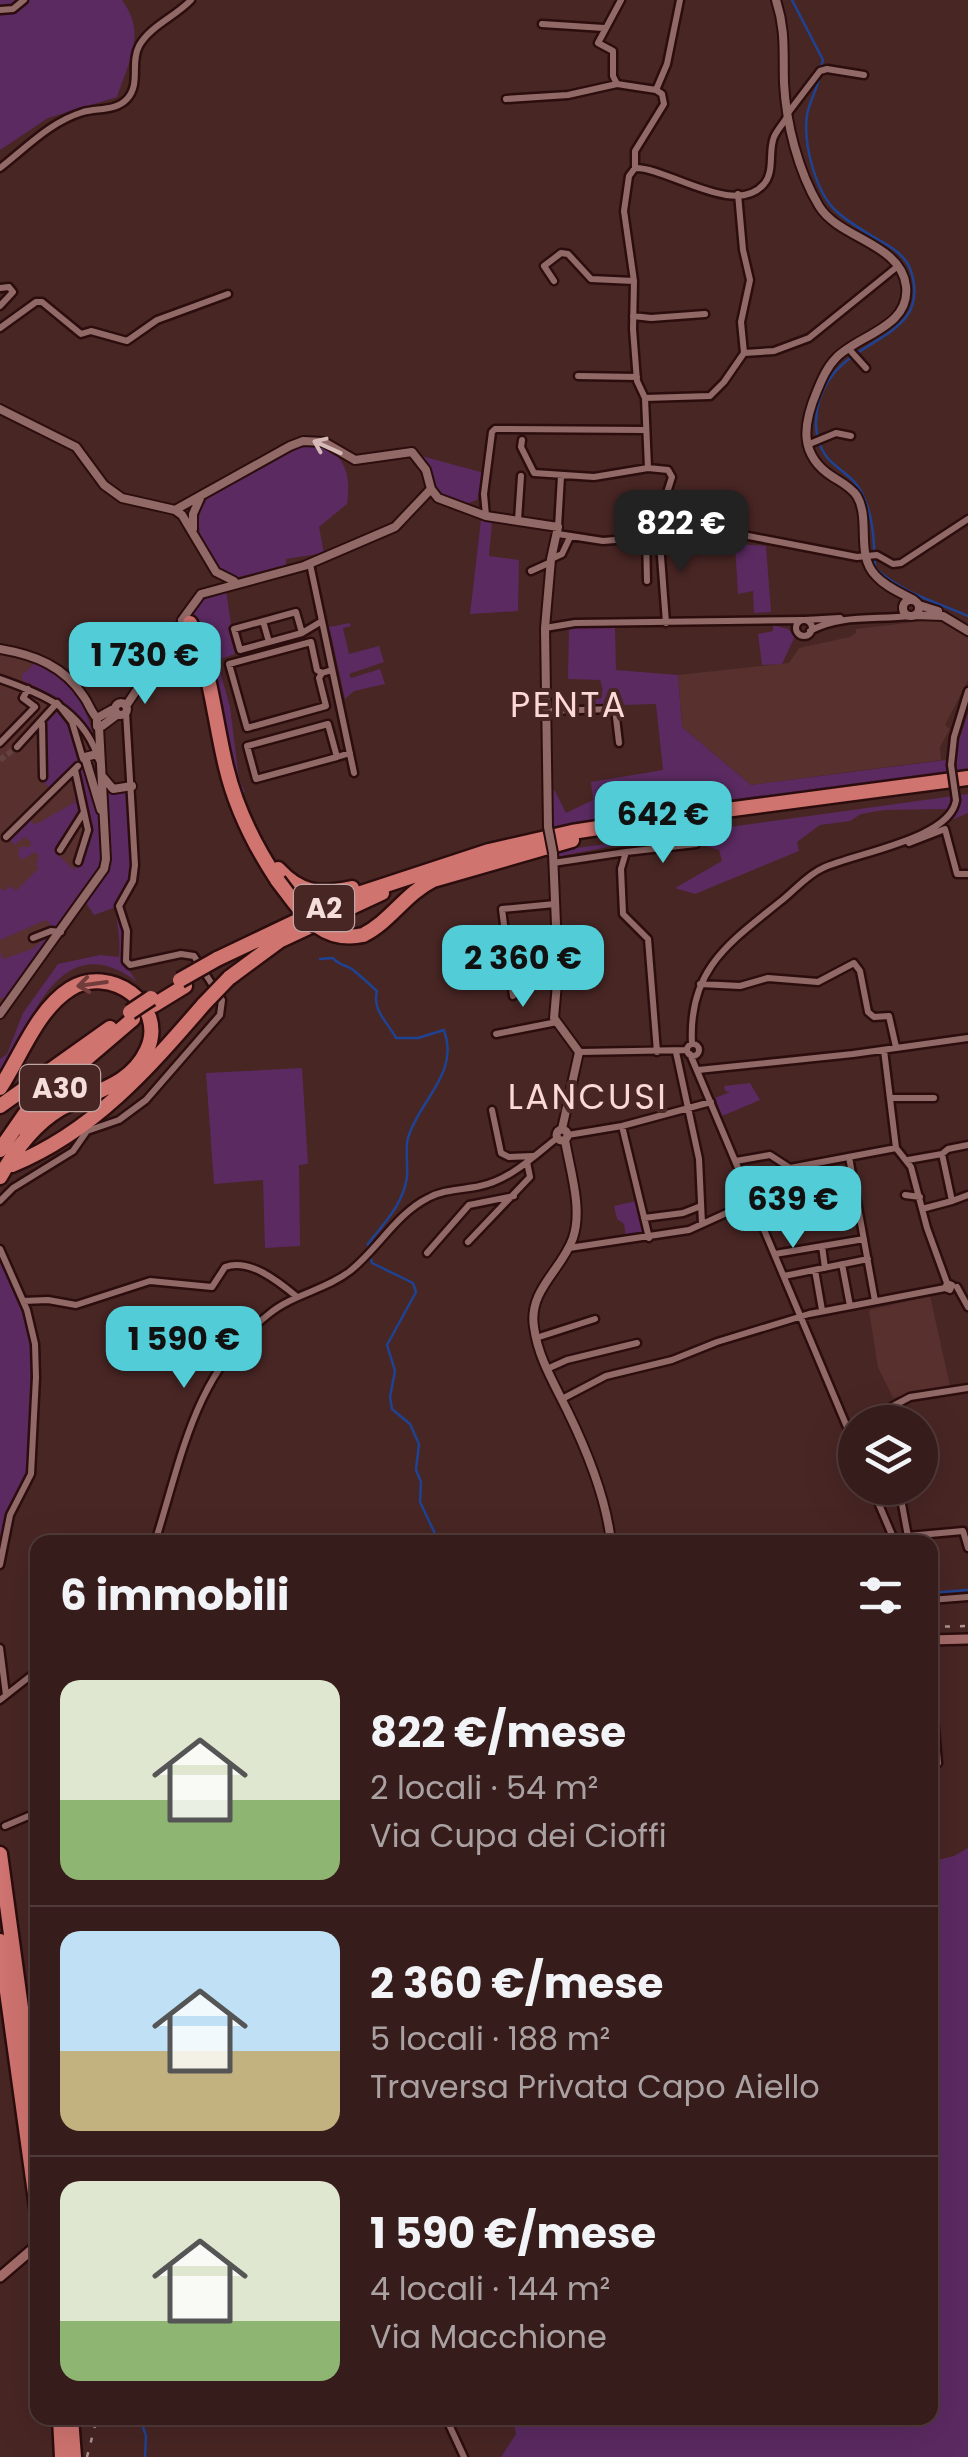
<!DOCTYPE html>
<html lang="it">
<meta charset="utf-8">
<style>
body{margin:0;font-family:Poppins,sans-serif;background:#3d2524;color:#f1f3f6;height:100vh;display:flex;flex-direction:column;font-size:38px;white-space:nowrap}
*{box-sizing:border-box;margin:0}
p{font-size:32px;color:#aaa1a3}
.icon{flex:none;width:55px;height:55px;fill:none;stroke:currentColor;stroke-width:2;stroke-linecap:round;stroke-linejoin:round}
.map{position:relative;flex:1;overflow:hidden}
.panel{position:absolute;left:30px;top:1535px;width:908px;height:890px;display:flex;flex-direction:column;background:#361c1b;border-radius:20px;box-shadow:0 10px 40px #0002,0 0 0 2px #503a3a}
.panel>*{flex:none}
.controls{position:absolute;left:838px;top:1405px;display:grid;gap:20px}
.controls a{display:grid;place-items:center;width:100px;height:100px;border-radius:50%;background:#361c1b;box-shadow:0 10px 40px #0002,0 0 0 2px #503a3a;font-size:50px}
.price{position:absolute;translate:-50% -85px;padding:0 22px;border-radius:20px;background:#52ccd6;color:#111;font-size:32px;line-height:65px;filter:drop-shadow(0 2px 5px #0008)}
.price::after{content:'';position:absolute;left:50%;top:60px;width:30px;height:22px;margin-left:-15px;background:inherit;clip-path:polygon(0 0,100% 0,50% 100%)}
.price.on{background:#222;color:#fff}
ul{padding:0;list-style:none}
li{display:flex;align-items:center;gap:30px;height:250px;padding:0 30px}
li+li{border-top:2px solid #503a3a}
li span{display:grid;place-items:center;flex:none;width:280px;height:200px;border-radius:20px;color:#555}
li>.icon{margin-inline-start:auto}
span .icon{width:120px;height:120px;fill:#fffc;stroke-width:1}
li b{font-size:42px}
h2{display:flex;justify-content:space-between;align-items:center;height:120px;padding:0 30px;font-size:42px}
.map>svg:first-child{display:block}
.built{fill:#58302e}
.green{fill:#5b2a61}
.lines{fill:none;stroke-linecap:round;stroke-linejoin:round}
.stream{stroke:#1f4393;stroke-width:2.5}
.minor-tunnel{stroke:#62413f;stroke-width:6;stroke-dasharray:6 3;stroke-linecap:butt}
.minor-casing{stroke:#2c0d0d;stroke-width:11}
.tertiary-casing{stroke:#2c0d0d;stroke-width:12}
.secondary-casing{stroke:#2c0d0d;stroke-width:14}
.motorway-casing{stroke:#2c0d0d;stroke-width:19}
.minor{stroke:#916967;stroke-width:6}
.tertiary{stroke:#916967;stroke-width:8}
.secondary{stroke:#a46c6a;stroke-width:9}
.motorway{stroke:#d07470;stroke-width:14}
.rail{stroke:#af9492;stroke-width:2.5;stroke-dasharray:5 10;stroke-linecap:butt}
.minor-bridge-casing{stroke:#2c0d0d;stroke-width:11;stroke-linecap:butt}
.tertiary-bridge-casing{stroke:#2c0d0d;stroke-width:12;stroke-linecap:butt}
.motorway-bridge-casing{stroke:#2c0d0d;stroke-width:19;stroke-linecap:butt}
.minor-bridge{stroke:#916967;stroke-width:6}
.tertiary-bridge{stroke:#916967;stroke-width:8}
.motorway-bridge{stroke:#d07470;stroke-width:14}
.oneway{stroke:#d6bab8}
.oneway2{stroke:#713d3b}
.labels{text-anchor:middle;stroke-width:8;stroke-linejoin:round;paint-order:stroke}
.shield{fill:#482624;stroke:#c0a6a4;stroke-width:2.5}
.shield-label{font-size:28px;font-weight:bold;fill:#f4dddb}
.quarter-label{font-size:35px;letter-spacing:2.5px;fill:#fdd8d6;stroke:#482624}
</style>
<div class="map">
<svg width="968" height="2457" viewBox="0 0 968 2457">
<rect width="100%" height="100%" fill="#482624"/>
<path class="built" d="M 940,619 L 956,625 L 968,639 L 968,680 L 945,725 L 950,729 L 940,747 L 941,760 L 751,785 L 682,727 L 678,675 L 789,663 L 799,648 L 850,637 L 856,633 L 856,629 Z
M 0,653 L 34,659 L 84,706 L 96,748 L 81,757 L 98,816 L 102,859 L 96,874 L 0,1008 Z
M 930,1296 L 950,1386 L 893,1398 L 878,1367 L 869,1310 Z"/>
<path class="green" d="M 0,0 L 122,0 C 147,34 129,60 117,97 L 48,118 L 0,150 Z
M 306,445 C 343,446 352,471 347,504 L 319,527 L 324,553 L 286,559 L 286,566 L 238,577 C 212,577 194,536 200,512 C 203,503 208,498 214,491 L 296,447 Z
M 418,455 L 484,473 L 477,500 L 463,505 L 435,493 L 433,476 Z
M 481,520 L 492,522 L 489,556 L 519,560 L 518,611 L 470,614 Z
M 735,544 L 766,546 L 771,612 L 754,613 L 753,591 L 738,594 Z
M 226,590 L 231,624 L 228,627 L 235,654 L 217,660 L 230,707 L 239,779 L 245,792 L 236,793 L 191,618 L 196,601 Z
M 327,623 L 329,627 L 350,623 L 351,626 L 343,628 L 349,654 L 379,646 L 384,662 L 349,674 L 351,678 L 380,669 L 385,684 L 354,691 L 345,699 L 330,630 L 326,630 L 324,624 Z
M 773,625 L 788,629 L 795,636 L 782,664 L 762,665 L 758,634 L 773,631 Z
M 569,627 L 615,628 L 616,670 L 678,675 L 682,727 L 751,785 L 953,759 L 968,713 L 968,770 L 554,828 L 550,788 L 555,791 L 566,813 L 593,800 L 591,782 L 663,770 L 656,704 L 585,706 L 585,695 L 603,690 L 600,680 L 568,679 Z
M 37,661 C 74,676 89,711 96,748 C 78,708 60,698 22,680 L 22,675 Z
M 57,712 L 69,723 L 81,757 L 51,790 L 43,781 L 47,722 Z
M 82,769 L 85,770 L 98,816 L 102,859 L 96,874 L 63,923 L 53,927 L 46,920 L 0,940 L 0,888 L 4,891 L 10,886 L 16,891 L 39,868 L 36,865 L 39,856 L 35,852 L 22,860 L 18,855 L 20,847 L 30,847 L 31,842 L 24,837 L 15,845 L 9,839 L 29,819 L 34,824 L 40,822 L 75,802 L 74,779 L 79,812 L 55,852 L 74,870 C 95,839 86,806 79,772 Z
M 106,788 L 125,792 L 128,796 L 133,870 L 117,911 L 125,931 L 123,962 L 137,982 C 58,922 27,1030 0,1080 L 0,1059 L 7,1054 L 23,1013 L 58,964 L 100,955 L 119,957 C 121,937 116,923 116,907 L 94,915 L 86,903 L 109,866 Z
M 968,794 L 968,813 L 954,819 L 946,809 L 884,810 L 861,814 L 850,821 L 820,825 L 797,842 L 799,851 L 695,894 L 675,888 L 722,861 L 719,850 L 690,841 L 613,846 L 556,857 L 555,851 Z
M 48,937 L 51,939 L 9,998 L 0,998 L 0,952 L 3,959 L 32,949 Z
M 302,1068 L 308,1164 L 299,1165 L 300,1246 L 265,1248 L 263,1180 L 214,1184 L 206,1073 Z
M 750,1083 L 760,1100 L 722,1116 L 715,1098 L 730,1092 L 725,1091 L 724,1086 Z
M 636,1201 L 643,1235 L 626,1237 L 624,1224 L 617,1219 L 614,1206 Z
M 0,1261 L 25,1313 L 31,1351 L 30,1451 L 26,1475 L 8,1509 L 0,1544 Z
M 968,1848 L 968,2457 L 501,2457 L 516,2434 L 513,2418 L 930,2418 L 930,1862 L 954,1856 Z"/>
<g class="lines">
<path class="stream" d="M 792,0 L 823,60 L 820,71
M 819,79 C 816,91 809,103 807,115 C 803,143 815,189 834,209 C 845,220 859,228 872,236 C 886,244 906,254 911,271 C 932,337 854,336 827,383 C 812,409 810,446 836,466 C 847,475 855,480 862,493 C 874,517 874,543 875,568 C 902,593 936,602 968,616
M 320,959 L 333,958 C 339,966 346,964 353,970 C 361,976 369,984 377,991 C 372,1011 387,1021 396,1038 L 418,1038 L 444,1030 C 460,1074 419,1100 408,1138 C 405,1150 408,1164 407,1177 C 403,1205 384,1223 368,1244 L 369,1249
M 371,1259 L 372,1263 L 413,1283 L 416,1292 L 387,1345 L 395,1371 L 390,1397 L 392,1409 L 410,1424 L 419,1444 L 416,1470 L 421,1482 L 420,1502 L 439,1542
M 930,1593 L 968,1590
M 140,2418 L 146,2436 L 145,2457"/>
<path class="minor-tunnel" d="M 0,760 L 17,747"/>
<defs>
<path id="minor" d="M 621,0 L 598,43 L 613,51 L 613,76 L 617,84 L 656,90 L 662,94 L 664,104 L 635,151 L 635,168 L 629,176 L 624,211 L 634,281 L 633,329 L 637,381 L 645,398 L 648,468
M 0,10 L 13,9 L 24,0
M 542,24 L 604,28
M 656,90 L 667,64 L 680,0
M 506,99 L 568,95 L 617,84
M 788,113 L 820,71 L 827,69 L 864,75
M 0,168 C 27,147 50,122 83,112 C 98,108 116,111 127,99 C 141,84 130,63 139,46 C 150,26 175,17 191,0
M 635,168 C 667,167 735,218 764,184 C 775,171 768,152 774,137 C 777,130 783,124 787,117
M 554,281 L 544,266 L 561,253 L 568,254 L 591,279 L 634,281
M 0,288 L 9,287 L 13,292 L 0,306
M 633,316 L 651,318 L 705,314
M 0,328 L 36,302 L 42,302 L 81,334 L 91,331 L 127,341 L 157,320 L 228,294
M 848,348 L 866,368
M 744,353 L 774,351 L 809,338 L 898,266
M 578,376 L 637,377
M 645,398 L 710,396 L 724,382 L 744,353 L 741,322 L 750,280 L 743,250 L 738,194
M 522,440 L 521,447 L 534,473 L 594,477 L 648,468 L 668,470 L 672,477 L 664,502 L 665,525
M 807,445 L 836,433 L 851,436
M 486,516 L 484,494 L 492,432 L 495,429 L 644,430
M 518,520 L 521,476
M 558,527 L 561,476
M 659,530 L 666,623
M 558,534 L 603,541 L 627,539 L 666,525 L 717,530 L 857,557 L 877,555 L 893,564 L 901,563 L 968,519
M 646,535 L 647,581
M 551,559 L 562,554 L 570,537
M 310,564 L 354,773
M 531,571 L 551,562
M 805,620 L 840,618
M796 628a8 8 0 1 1 16 0a8 8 0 1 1-16 0Z
M 263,621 L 269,642
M 545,628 L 575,623 L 802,620
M 810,631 C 840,614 877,620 910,616
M 302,633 L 296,612 L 234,629 L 240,650 L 302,633 L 322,621
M 322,673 L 319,678 L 326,706 L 247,728 L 229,664 L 311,642 L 317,670 L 322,673 L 332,670
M 0,679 C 43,694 80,709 97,754
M 58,704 L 72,722 L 83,759
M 545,711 L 615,709 L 619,743
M 42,724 L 43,777
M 0,743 L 35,707 L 23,698 L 28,689
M 17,747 L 57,703
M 337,757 L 328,724 L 247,746 L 256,779 L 337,757 L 350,753
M 951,765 L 954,737 L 968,691
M 75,770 L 88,830 L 78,862
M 6,837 L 78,766
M 909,843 L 945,829 L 957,874 L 968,874
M 60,850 L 84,812
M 626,852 L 696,844
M 553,863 L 626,852 L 621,869 L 623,914 L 648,939 L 657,1052
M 33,938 L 51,931 L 61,932
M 700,984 L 740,986 L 768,978 L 818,982 L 854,963 L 860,971 L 868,1012 L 874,1017 L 889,1016 L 896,1047
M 513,996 L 502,909 L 555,904
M 496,1034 L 557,1022
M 692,1044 C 688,969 729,943 781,901 C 795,890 807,875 823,868 C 855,853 951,839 956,800
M687 1050a6 6 0 1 1 12 0a6 6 0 1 1-12 0Z
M 884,1050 L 896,1148 L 911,1167 L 927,1228 L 947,1283
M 579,1052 L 687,1050
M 676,1052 L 699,1159 L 702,1224
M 690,1054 L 855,1446
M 698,1070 L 853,1054 L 968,1038
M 890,1098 L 934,1098
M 492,1110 L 501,1153 L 509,1157 L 533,1156
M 622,1126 L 649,1238
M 568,1135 L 622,1126 L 711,1102
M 849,1157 L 875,1301
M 908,1160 L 942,1154
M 736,1161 L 770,1155 L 790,1168 L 896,1148
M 905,1195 L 920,1197
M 0,1201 L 13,1188 L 73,1151 L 87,1131 L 119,1120 L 146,1100 L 220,1015 L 222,1000 L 194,956 L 181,954 L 130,965 L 126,961 L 127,931 L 119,906 L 133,881 L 135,865 L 126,712
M 952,1201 L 968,1195
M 922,1209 L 952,1201 L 942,1154 L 948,1149 L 968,1145
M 644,1218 L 683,1213 L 701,1206
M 468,1242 L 530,1177 L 527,1162
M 822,1246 L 825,1268
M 569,1248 L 689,1230 L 753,1201
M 0,1249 L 27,1310 L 35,1344 L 36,1377 L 31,1474 L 10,1515 L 0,1565
M 427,1253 L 469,1205 L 514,1196
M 775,1254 L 864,1239
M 842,1264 L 850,1306
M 815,1270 L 822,1310
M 784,1276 L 868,1259
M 947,1283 L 952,1285 L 950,1290 L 945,1288 Z
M 957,1287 L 968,1307
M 23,1301 L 48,1300 L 76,1305 L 150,1281 L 212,1287 L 225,1267 C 249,1258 278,1281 296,1296
M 536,1338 L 595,1319
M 547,1369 L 567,1360 L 637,1343
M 562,1399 L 606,1376 L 672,1360 L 717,1342 L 809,1314 L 945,1288
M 889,1422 L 893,1406 L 910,1397 L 968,1388
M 872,1488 L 895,1542
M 899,1488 L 909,1542
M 908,1536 L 963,1531 L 968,1548
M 155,1542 C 182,1457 194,1373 269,1314 C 293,1294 326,1290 350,1271 C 378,1249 396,1214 428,1198 C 444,1189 463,1190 480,1186 C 510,1180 534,1156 557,1138
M 930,1600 L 968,1597
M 0,1648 L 6,1695
M 930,1671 L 938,1763
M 0,1700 L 38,1670
M 5,1826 L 38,1812
M 446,2418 L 464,2457"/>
<path id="tertiary" d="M 776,0 C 786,31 783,51 784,83 C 786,123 798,171 819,206 C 839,239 901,243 906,286 C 911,327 858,335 836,358 C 827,367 822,379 817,391 C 803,424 798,455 833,477 C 841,482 851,487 857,496 C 871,520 855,555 876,576 C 886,587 901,593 914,600
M 0,409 L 76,447 L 104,485 L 122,498 L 175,510
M 175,510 L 290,446 L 303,441 L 324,442 L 355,460 L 412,452 L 426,470 L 431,489 L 438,498 L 486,516 L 558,527 L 551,559 L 545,628 L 548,827
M 175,510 L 182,515 L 216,572 L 234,581
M 193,529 L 193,514 L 201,496
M903 608a8 8 0 1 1 16 0a8 8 0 1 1-16 0Z
M 919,605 L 938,611
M 915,615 L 943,616 L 968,631
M 182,620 L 201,594 L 304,566 L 395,527 L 431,489
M 0,649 C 35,655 64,666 84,697 C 89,704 91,712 97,718
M115 709a6 6 0 1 1 12 0a6 6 0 1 1-12 0Z
M 126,706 L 180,625
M 115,708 L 97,718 L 97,726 L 102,726 L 118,714
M 100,760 L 97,754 L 85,757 L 101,810
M 103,777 L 113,789 L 132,786
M 553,853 L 558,972 L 554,1018 L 579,1052 L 562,1129
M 0,1014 L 104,869 L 106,859 L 99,727
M556.5 1135a5.5 5.5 0 1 1 11 0a5.5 5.5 0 1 1-11 0Z
M 565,1140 C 570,1170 583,1209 573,1238 C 562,1270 528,1290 534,1327 C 538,1358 555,1385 568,1412 C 588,1453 606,1498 611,1542"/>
<path id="secondary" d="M 930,1640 L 968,1639
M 0,2277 L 35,2247"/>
<path id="motorway" d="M 190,623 C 211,670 214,718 226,767 C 236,809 254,845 278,881
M 278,869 C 301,894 320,895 352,888
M 363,935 C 390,922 405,894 433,880 L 572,840
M 217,959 L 343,899 L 489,851 L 572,832 L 650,820 L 968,778
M 229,978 L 279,941 L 382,893
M 154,1005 L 185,986
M 0,1088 C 21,1056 37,1010 70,989 C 109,964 168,1004 147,1050 C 130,1087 92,1091 60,1109 C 33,1125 15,1150 0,1177
M 0,1106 L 110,1028
M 25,1130 L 85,1060 L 133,1019
M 0,1150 L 34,1101 L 75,1058
M 12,1165 C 94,1131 147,1070 204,1004
M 0,1854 L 38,2132
M 0,1941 L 38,2215
M 60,2418 L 62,2457
M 71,2418 L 74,2457"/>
</defs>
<use href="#minor" class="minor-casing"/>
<use href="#tertiary" class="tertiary-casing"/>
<use href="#secondary" class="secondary-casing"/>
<use href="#motorway" class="motorway-casing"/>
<use href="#minor" class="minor"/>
<use href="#tertiary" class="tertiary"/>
<use href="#secondary" class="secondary"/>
<use href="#motorway" class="motorway"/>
<path class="rail" d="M 930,1627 L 968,1626
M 87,2457 L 97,2418"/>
<defs>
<path id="minor-bridge" d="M 951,765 L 956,800"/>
<path id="tertiary-bridge" d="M 548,827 L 553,853"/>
<path id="motorway-bridge" d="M 278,881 C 301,911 320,944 363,935
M 180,980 L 217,959
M 204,1004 L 229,978
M 130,1012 L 151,998"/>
</defs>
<use href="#minor-bridge" class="minor-bridge-casing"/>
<use href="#tertiary-bridge" class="tertiary-bridge-casing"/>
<use href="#motorway-bridge" class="motorway-bridge-casing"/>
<use href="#minor-bridge" class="minor-bridge"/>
<use href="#tertiary-bridge" class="tertiary-bridge"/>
<use href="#motorway-bridge" class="motorway-bridge"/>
</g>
<defs><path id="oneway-shaft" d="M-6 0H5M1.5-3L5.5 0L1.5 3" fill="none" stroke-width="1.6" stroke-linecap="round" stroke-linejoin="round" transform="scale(2.5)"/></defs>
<use class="oneway" href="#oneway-shaft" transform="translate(327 447) rotate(-156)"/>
<use class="oneway2" href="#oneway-shaft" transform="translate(92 984) rotate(172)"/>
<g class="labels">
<g class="shield">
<rect x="294" y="885" width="60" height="46" rx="8"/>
<rect x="20" y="1065" width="80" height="46" rx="8"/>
</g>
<g class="shield-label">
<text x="324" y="918">A2</text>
<text x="60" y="1098">A30</text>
</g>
<g class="quarter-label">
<text x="569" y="717">PENTA</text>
<text x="588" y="1109">LANCUSI</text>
</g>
</g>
</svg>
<div class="controls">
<a><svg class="icon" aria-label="layers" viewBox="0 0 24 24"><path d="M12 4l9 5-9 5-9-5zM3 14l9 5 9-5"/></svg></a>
</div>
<b class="price on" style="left:681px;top:575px">822 €</b>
<b class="price" style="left:145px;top:707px">1 730 €</b>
<b class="price" style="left:663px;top:866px">642 €</b>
<b class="price" style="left:523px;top:1010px">2 360 €</b>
<b class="price" style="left:793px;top:1251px">639 €</b>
<b class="price" style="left:184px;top:1391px">1 590 €</b>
<section class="panel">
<h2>6 immobili<svg class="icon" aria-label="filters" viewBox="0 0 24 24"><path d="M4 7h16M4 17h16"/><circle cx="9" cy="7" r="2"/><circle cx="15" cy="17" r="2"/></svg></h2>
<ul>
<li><span style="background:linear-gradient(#dfe7d0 60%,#8fb573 0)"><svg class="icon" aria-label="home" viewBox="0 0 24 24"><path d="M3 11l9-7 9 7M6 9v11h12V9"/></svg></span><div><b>822 €/mese</b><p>2 locali · 54 m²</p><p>Via Cupa dei Cioffi</p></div></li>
<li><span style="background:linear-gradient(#bfe0f5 60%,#c2b280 0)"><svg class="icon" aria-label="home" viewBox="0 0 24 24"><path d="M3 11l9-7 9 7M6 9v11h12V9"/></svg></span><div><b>2 360 €/mese</b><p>5 locali · 188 m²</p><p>Traversa Privata Capo Aiello</p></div></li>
<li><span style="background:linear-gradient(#dfe7d0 70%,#8fb573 0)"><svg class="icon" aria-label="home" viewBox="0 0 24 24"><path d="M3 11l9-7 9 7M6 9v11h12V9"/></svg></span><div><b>1 590 €/mese</b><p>4 locali · 144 m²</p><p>Via Macchione</p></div></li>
</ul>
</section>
</div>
